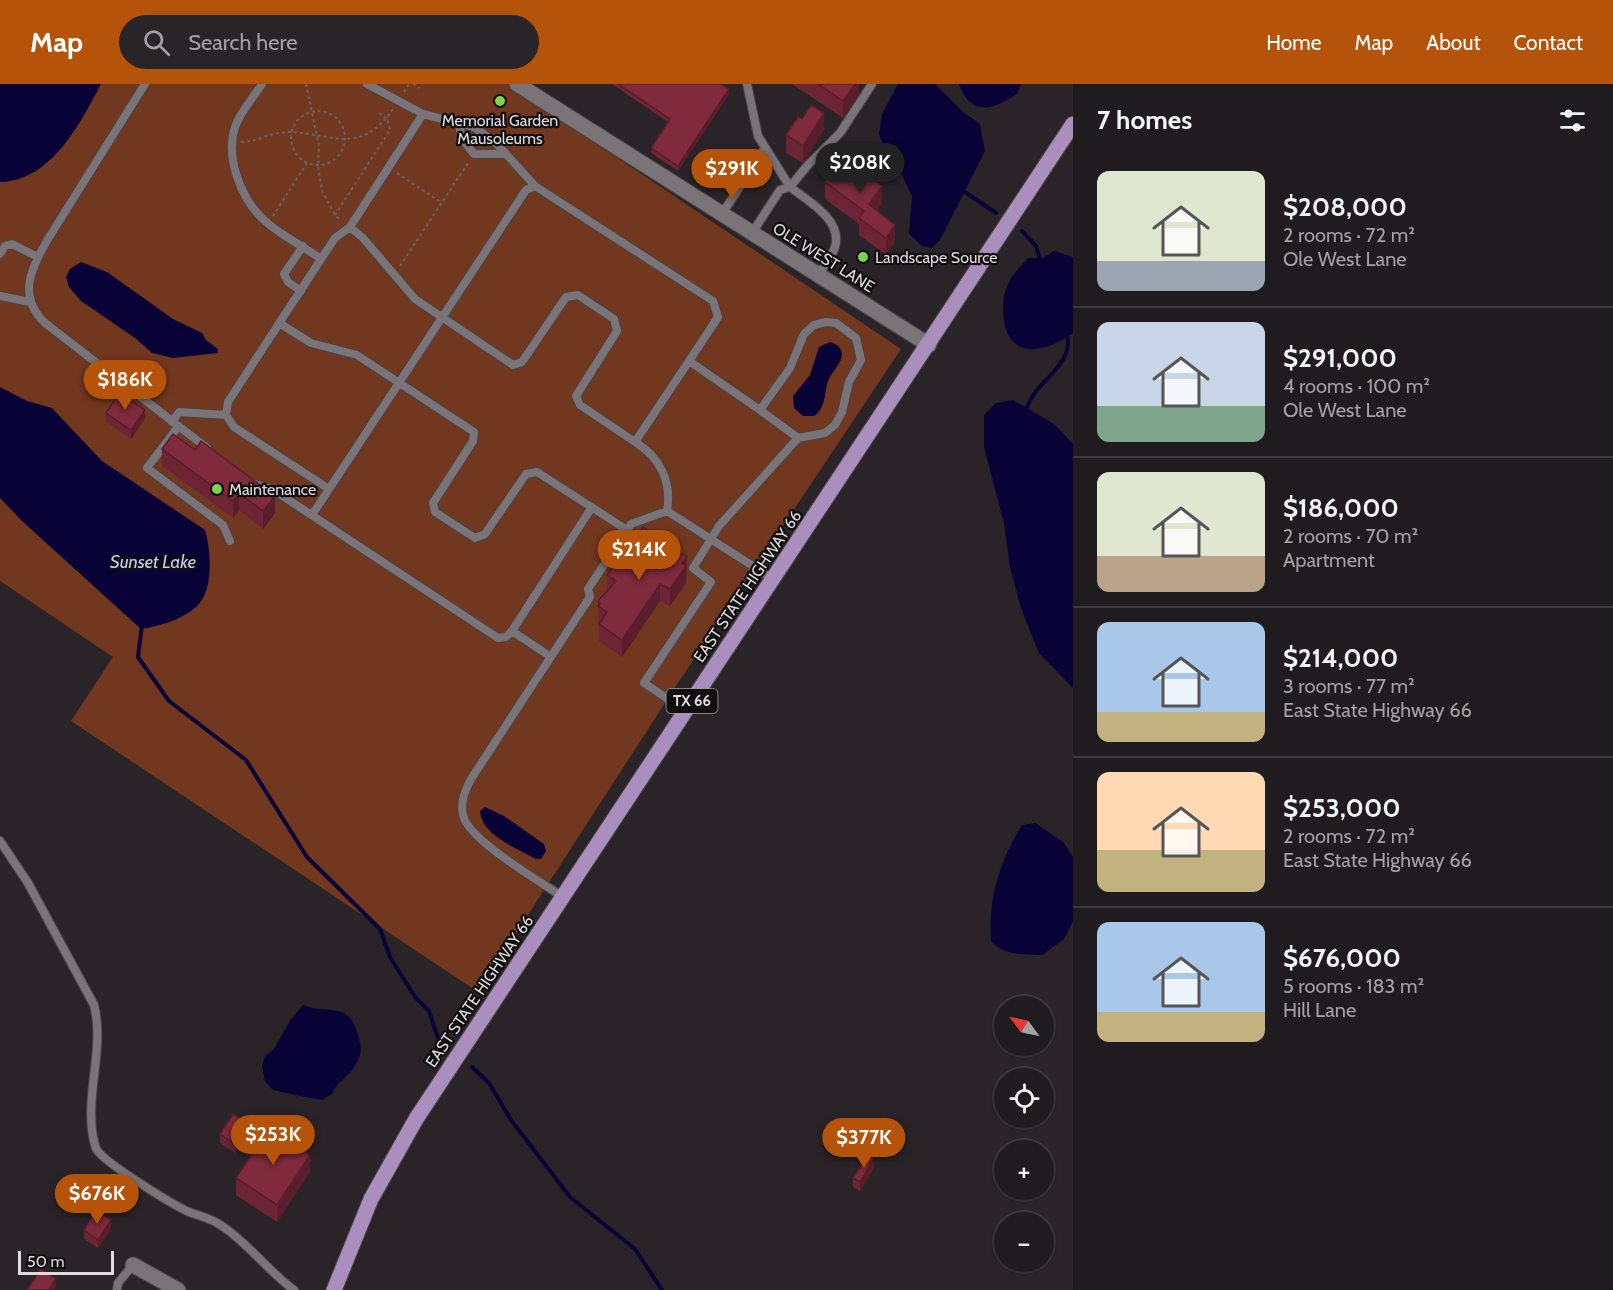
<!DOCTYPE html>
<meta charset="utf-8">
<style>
body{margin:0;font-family:Cabin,sans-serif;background:#282427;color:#f1f3f6;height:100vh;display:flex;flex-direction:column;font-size:22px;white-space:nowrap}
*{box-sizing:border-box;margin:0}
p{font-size:20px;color:#a2a1a4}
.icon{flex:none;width:33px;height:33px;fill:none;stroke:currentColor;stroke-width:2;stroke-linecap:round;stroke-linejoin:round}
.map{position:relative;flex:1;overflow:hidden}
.panel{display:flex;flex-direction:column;background:#201b1e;width:540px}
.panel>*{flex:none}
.needle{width:39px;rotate:303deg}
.buttons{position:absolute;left:994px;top:912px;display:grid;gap:12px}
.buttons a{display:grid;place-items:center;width:60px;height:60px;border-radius:50%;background:#201b1e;box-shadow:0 2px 4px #0004,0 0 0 2px #3d393c;font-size:30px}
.scale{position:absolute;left:18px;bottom:15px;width:96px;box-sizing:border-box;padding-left:6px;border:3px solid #dfdbde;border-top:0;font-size:16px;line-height:21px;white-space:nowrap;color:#dfdbde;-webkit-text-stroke:4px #110e10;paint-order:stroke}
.price{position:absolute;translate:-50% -51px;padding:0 14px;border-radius:21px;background:#b45309;color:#fff;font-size:20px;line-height:39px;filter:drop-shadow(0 2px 3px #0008)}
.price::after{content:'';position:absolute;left:50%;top:36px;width:18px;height:14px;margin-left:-9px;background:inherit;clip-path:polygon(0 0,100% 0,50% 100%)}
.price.selected{background:#222;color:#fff}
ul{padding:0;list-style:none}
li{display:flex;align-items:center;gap:18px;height:150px;padding:0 24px}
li+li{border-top:2px solid #3d393c}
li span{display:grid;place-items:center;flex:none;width:168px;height:120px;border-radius:12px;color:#555}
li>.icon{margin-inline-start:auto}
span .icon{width:72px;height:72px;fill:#fffc;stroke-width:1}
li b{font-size:26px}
h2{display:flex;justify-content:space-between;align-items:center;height:72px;padding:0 24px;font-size:26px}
header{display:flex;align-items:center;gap:36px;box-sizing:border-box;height:84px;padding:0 30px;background:#b45309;color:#fff}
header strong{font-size:28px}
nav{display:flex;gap:33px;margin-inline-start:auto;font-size:21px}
.search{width:420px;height:54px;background:#282427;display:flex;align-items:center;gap:15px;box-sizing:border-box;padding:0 21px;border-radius:33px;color:#a2a1a4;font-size:22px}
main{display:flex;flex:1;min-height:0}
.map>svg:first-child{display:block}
.green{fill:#72371f}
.water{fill:#090236}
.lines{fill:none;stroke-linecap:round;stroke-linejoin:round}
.stream{stroke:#090236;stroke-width:4}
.lane-casing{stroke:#484346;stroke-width:10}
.street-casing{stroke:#484346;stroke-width:17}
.primary-casing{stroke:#484346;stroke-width:17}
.path{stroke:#686366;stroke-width:2;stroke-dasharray:3 3;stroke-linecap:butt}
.lane{stroke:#7a7378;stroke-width:8}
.street{stroke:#7a7378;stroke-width:15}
.primary{stroke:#aa8fbe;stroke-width:15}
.wall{fill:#6d2434}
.shaded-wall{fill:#591d2b}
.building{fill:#7f2a3d;stroke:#591d2b;stroke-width:1.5}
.poi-dot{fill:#80d051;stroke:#110e10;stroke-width:2}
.labels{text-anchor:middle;stroke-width:4.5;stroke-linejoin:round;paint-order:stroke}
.shield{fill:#110e10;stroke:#a19ea0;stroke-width:1.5}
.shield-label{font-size:15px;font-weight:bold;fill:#dfdbde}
.poi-label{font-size:16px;fill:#dfdbde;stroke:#110e10;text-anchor:start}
.street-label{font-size:16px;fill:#dfdbde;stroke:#110e10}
.water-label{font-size:18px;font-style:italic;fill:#c4ccf6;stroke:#110e10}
</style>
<header>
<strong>Map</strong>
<div class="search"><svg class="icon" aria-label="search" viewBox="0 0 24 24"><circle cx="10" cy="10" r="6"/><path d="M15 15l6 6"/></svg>Search here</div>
<nav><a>Home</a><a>Map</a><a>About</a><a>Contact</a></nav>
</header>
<main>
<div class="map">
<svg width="1073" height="1206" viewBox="0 0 1073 1206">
<rect width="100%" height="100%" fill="#2a2428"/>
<path class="green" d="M 0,0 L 508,0 L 901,265 L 676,602 L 478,908 L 71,637 L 113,573 L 0,497 Z"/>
<path class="water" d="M 0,0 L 101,0 C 80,40 51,97 0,98 Z
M 898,0 L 935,0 L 963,28 L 980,40 L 985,67 L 940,156 L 932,164 L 922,162 L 909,150 L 912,112 L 899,85 L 887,70 L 879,50 L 882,30 Z
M 959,0 L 1021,0 L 1017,10 C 993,26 971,33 959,0 Z
M 1054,167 L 1073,173 L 1073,249 C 1048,267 1011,278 1004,237 C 1002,223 1003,209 1010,196 C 1014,188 1023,181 1028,174 L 1043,174 Z
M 81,178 L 107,188 L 173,235 L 202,249 L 206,256 L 218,265 L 218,269 L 173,274 L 152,269 L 135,254 L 81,217 L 69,203 L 66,193 L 70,185 Z
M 830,258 C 836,260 842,263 842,271 C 841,280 831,289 828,297 C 824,310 826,324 814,332 L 803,332 L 794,324 L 793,312 L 810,291 L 819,263 Z
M 0,303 L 27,317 L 52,324 L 102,377 L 205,446 C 211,465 214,507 197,522 C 182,536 160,542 141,545 L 22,437 L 0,414 Z
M 1013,316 L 1054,340 L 1073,360 L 1073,604 L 1039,569 L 1021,524 L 1010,483 L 1004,439 L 984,363 L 984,331 L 996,319 Z
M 485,723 L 504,732 L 544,760 L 546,767 L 541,775 L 536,775 C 517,764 482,752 480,727 Z
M 1036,739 L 1064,759 L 1073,773 L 1073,837 L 1064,855 L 1042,871 C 1022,870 1005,872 991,857 C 988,814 999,778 1022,741 Z
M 303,921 C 327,931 349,916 358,951 C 362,963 362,971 355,982 C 349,993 337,997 332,1010 L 322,1016 L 295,1011 L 273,1006 L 265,997 L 262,982 L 265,972 L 274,965 L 291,935 Z"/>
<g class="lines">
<path class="stream" d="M 962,106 L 996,129
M 1022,147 L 1036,162 L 1041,179
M 1025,327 C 1028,320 1032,312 1037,306 C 1050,291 1073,273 1067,251
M 142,541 L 138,573 L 169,617 L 246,676 L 307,773 L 380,845 L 390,873 L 415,913 L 429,927 L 441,963
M 472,983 L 489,999 L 511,1036 L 570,1113 L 635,1165 L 662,1206"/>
<defs>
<path id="lane" d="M 145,0 L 48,155 C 31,184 17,212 45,239 L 207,364
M 262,0 C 254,13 240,28 235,43 C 225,73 241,115 264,136 C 280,151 303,162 321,175
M 367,0 L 423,30 L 474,43 L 497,60 L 535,102 L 713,217 L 718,233 L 689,277
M 747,0 L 758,52 L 790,103 L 807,82 L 840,49 L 872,0
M 458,38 L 463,56 L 474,70 L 506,70
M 722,130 L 764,65
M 350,143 L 423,30
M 752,149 L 780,106 L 790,103 C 808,117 843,136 835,163 C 832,173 824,182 818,191
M 0,170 L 5,162 L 12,160 L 38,173
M 301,207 L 288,198 L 284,190 L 303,162
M 0,212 L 30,218
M 279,239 L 311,259 L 357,271 L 474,348 L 473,357 L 433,419 L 435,428 L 475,454 L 485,450 L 526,390 L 537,388 L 627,446
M 172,338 L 179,328 L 226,331
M 178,343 L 147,384 L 223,441 L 230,457
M 635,358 C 660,373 672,398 667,427
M 255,400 L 272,405 L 498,554 L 506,553 L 512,547 L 551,573
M 329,405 L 234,343 L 226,331 L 228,318 L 321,175 L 335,154 L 350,143 L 363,154 L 415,215 L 513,281 L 522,278 L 566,213 L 578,211 L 614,235 L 617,247 L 576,312 L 580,321 L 635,358 L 689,277 L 760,326
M 312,431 L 526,106 L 535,102
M 512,547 L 592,423
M 686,627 L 644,599 L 711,498 L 693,484 L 719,442 L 798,354 L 825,349 L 835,341 L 842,328 L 849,298 L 861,276 L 856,254 L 836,239 L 826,238 L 814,241 L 804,250 L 790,284 L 760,326 L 798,354
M 0,757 L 28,799 L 94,921 C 105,964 85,1010 93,1053 C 94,1057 95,1063 97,1066 C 105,1079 173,1121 189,1128 C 200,1132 213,1135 222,1142 C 249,1160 268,1187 294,1206
M 563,813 C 540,797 468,756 463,731 C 460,717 465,707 471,695 L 590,513 L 588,505 L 631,440 L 667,427 L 773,495
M 117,1206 L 118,1199 L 133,1181"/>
<path id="street" d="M 517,0 L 929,261
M 133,1181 L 178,1206"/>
<path id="primary" d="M 334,1206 L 371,1115 L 416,1035 L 1073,40"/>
</defs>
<use href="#lane" class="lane-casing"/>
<use href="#street" class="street-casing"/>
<use href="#primary" class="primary-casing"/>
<path class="path" d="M 306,0 L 319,62 L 318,82 L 322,107 L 335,131 L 340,136
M 413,0 L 419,4
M 404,8 L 409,0
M291 54a27 27 0 1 1 54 0a27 27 0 1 1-54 0Z
M 379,29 L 386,34
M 241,58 C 259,57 273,47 292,48 C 335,51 361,71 393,25
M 397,89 L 442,119
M 335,131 L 390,46 L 387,33
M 273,132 L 307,79
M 400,182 L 468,79"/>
<use href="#lane" class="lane"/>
<use href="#street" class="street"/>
<use href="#primary" class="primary"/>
</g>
<path class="wall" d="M 612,0 L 721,0 L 729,10 L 678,87 L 651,69 L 651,64 L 668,38 Z
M 792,0 L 859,0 L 859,10 L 843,34 Z
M 824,46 L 803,79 L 786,69 L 786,51 Z
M 825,98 L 882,119 L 877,126 L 895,158 L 886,171 L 859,151 L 859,140 L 825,115 Z
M 106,329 L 145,334 L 131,355 L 106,338 Z
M 162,365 L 275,429 L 263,445 L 239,426 L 233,434 L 162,382 Z
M 637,452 L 687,490 L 686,499 L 670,522 L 660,517 L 622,573 L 599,557 L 598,517 L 607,506 L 607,491 L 633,470 L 637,465 Z
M 248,1048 L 235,1069 L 220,1059 L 220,1050 Z
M 874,1084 L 860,1107 L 853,1103 L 853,1094 Z
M 310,1088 L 277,1138 L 236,1111 L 236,1094 Z
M 111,1145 L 98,1164 L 84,1155 L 84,1146 Z"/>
<path class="shaded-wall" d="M 855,0 L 859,0 L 859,10 L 843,34 L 843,17 Z
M 729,5 L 729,10 L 678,87 L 678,82 Z
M 824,29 L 824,46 L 803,79 L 803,62 Z
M 882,102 L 882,119 L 869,137 L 869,120 Z
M 895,141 L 895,158 L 886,171 L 886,154 Z
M 145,326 L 145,334 L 131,355 L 131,346 Z
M 239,409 L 239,426 L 233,434 L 233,417 Z
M 275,412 L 275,429 L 263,445 L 263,427 Z
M 687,473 L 686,499 L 670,522 L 670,505 L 682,479 Z
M 660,500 L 660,517 L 622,573 L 622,556 Z
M 248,1040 L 248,1048 L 235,1069 L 235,1060 Z
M 310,1071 L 310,1088 L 277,1138 L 277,1121 Z
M 874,1075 L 874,1084 L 860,1107 L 860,1098 Z
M 111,1136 L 111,1145 L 98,1164 L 98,1156 Z
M 56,1195 L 56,1203 L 54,1206 L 49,1206 Z"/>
<path class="building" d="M 618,0 L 721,0 L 729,5 L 678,82 L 651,64 L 670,35 Z
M 818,0 L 855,0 L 843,17 Z
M 811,21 L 824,29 L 803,62 L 786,51 L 798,33 L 802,35 Z
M 843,73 L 882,102 L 869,120 L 895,141 L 886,154 L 859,134 L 864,127 L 825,98 Z
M 119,309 L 145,326 L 131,346 L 106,329 Z
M 173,350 L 195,366 L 201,357 L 275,412 L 263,427 L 239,409 L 233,417 L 162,365 Z
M 643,443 L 687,473 L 682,479 L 686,482 L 670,505 L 660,500 L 622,556 L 599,540 L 607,528 L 598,522 L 600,519 L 598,517 L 616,497 L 607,491 L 626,465 L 633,470 L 641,459 L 637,452 Z
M 233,1030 L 248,1040 L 235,1060 L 220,1050 Z
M 269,1044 L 310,1071 L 277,1121 L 236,1094 Z
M 868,1071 L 874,1075 L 860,1098 L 853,1094 Z
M 96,1126 L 111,1136 L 98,1156 L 84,1146 Z
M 41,1185 L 56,1195 L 49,1206 L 27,1206 Z"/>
<g class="poi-dot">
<circle cx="500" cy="17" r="6"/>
<circle cx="863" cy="173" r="6"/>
<circle cx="217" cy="405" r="6"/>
</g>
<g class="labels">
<rect class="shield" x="666.5" y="605" width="51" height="24" rx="4.5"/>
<g class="shield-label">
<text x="692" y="622">TX 66</text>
</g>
<g class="poi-label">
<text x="500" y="42" text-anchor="middle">Memorial Garden<tspan x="500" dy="18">Mausoleums</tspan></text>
<text x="875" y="179">Landscape Source</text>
<text x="229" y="411">Maintenance</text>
</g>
<g class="street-label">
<text transform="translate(824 173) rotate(32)" y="6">OLE WEST LANE</text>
<text transform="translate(747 502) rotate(-56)" y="6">EAST STATE HIGHWAY 66</text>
<text transform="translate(479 907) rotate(-56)" y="6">EAST STATE HIGHWAY 66</text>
</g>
<g class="water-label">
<text x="153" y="484">Sunset Lake</text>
</g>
</g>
</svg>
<div class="buttons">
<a><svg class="needle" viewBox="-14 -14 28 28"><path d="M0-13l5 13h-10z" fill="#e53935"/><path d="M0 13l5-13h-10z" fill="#a2a1a4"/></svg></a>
<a><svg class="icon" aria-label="locate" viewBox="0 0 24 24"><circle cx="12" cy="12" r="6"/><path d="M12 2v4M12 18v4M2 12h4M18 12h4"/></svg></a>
<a>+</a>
<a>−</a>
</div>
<div class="scale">50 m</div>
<b class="price selected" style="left:860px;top:110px">$208K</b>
<b class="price" style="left:732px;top:116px">$291K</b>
<b class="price" style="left:125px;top:327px">$186K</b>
<b class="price" style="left:639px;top:497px">$214K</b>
<b class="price" style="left:273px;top:1082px">$253K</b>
<b class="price" style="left:864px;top:1085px">$377K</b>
<b class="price" style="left:97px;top:1141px">$676K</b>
</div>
<section class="panel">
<h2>7 homes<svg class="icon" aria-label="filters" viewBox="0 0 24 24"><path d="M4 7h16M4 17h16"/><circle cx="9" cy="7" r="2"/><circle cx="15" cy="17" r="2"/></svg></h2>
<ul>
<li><span style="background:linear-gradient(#dfe7d0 75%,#9aa5b1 0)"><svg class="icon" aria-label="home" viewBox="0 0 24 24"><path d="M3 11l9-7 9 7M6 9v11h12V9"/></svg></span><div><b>$208,000</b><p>2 rooms · 72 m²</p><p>Ole West Lane</p></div></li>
<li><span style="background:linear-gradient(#c9d6e8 70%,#7fa58c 0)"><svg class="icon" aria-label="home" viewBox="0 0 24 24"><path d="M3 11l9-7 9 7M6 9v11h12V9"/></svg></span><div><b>$291,000</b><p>4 rooms · 100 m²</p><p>Ole West Lane</p></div></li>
<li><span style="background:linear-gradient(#dfe7d0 70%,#b9a48a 0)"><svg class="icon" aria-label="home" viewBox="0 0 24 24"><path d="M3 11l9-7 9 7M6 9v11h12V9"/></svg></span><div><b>$186,000</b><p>2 rooms · 70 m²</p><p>Apartment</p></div></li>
<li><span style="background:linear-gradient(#a9c7e8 75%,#c2b280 0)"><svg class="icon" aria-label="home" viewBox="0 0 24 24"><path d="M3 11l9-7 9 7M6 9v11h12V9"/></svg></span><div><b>$214,000</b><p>3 rooms · 77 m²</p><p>East State Highway 66</p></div></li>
<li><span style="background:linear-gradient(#ffd9b3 65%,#c2b280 0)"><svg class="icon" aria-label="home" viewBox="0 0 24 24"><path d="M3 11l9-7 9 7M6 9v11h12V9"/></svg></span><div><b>$253,000</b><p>2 rooms · 72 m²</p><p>East State Highway 66</p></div></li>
<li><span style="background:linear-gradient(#a9c7e8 75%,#c2b280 0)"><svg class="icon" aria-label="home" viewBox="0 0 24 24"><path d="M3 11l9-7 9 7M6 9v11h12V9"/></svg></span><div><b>$676,000</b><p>5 rooms · 183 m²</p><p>Hill Lane</p></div></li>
</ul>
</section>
</main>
